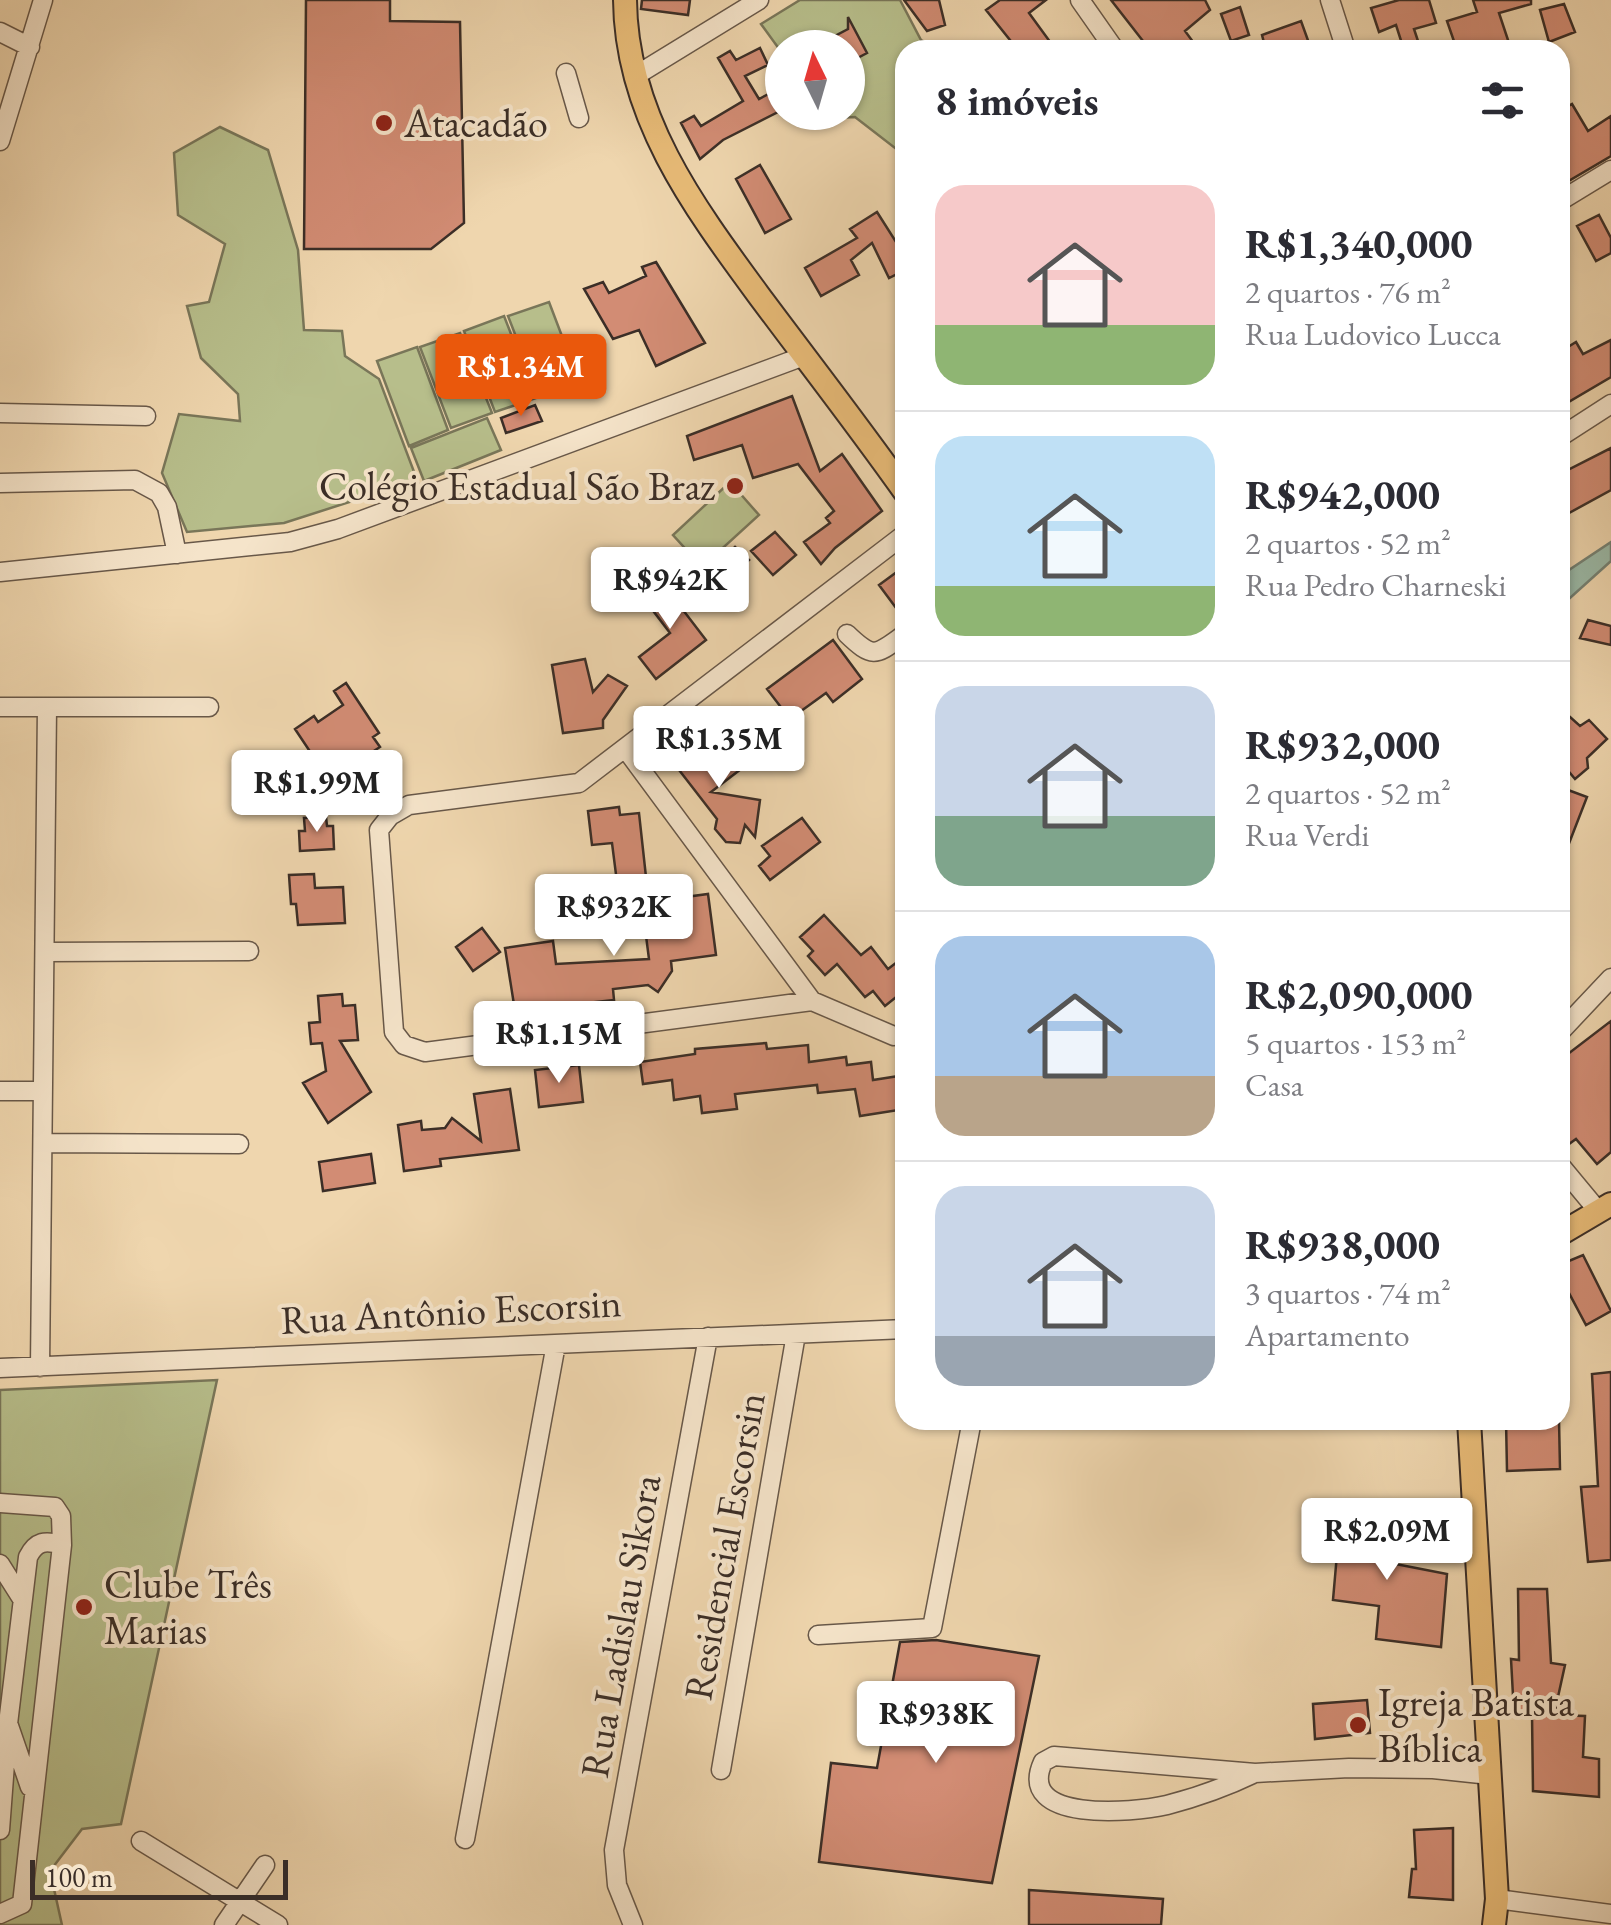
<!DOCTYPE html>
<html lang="pt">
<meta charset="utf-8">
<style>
body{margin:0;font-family:"EB Garamond",serif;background:#f7f7f7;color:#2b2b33;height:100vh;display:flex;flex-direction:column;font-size:38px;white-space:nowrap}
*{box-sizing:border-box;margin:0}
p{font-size:32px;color:#7c7c81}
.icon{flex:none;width:55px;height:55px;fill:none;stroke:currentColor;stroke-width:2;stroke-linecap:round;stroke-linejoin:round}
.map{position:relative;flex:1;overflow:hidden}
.details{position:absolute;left:895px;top:40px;width:675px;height:1390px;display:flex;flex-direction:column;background:#fff;border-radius:30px;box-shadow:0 2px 8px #0004}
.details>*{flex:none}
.needle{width:65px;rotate:355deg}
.tools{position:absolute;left:765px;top:30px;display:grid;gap:20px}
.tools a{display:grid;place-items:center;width:100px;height:100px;border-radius:50%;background:#fff;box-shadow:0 2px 8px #0004;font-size:50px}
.scale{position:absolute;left:30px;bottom:25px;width:258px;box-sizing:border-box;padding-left:10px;border:5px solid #3b2e27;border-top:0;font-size:28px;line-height:35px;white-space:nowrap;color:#3b2e27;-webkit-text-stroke:8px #f5e4ca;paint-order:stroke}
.price{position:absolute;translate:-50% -85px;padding:0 22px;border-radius:10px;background:#fff;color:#222;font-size:32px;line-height:65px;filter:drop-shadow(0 2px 5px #0008)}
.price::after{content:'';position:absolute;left:50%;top:60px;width:30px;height:22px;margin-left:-15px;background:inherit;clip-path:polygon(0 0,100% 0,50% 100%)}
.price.active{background:#ea580c;color:#fff}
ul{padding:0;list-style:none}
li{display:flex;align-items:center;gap:30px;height:250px;padding:0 40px}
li+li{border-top:2px solid #e1e1e2}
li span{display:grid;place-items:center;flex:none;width:280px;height:200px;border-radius:30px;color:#555}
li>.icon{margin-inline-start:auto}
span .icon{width:120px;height:120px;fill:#fffc;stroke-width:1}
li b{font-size:42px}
h2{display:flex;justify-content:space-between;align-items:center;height:120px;padding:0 40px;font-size:42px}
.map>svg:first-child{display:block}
.green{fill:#b7be8b;stroke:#797659;stroke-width:2.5}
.water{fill:#9ab9a7;stroke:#748174;stroke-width:2.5}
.building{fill:#d28c74;stroke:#3b2e27;stroke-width:2.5}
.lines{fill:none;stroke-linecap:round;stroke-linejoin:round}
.minor-casing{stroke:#685849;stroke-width:21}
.major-casing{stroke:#3b2e27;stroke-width:26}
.minor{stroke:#f5e4ca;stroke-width:18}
.major{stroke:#e8bb77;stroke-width:22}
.poi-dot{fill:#8f2418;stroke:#f5e4ca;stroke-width:4}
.labels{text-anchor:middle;stroke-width:8;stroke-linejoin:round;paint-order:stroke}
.poi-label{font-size:40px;fill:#3b2e27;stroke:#f5e4ca;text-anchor:start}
.street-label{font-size:40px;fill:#3b2e27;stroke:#f5e4ca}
</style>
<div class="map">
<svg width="1611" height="1925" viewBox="0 0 1611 1925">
<rect width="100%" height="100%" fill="#efd6ae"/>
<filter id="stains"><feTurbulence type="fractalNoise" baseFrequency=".002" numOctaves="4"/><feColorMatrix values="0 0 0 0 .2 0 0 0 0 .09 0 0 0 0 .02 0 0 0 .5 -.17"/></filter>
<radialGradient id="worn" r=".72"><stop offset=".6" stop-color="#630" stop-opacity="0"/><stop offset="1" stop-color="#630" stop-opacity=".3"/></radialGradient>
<path class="green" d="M 800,0 L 900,0 L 921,40 L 941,50 L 905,50 L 905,161 L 899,151 L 855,117 L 817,119 L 816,113 L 848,112 L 848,48 L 782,48 L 782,53 L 761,24 Z
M 220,127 L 268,150 L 298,250 L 304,330 L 342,331 L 345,356 L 379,379 L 419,485 L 368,496 L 284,523 L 187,532 L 162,473 L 179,414 L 240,421 L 238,394 L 201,358 L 187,306 L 209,302 L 225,244 L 178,215 L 174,153 Z
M 549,302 L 579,381 L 539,396 L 508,316 Z
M 504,316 L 536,398 L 495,412 L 464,331 Z
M 460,333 L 492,413 L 451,428 L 420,347 Z
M 417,347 L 448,430 L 409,446 L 377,361 Z
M 487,418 L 501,450 L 424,481 L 411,448 Z
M 730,482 L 759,515 L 702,567 L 673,535 Z
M 217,1380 L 121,1824 L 82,1829 L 50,1871 L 62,1925 L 0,1925 L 0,1390 Z"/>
<path class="water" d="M 1611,542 L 1611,561 L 1560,607 L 1560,576 Z"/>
<path class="building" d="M 306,0 L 390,0 L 390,21 L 460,22 L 464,223 L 431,249 L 304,249 Z
M 642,0 L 690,0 L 688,15 L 641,9 Z
M 904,0 L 939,0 L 945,25 L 927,31 Z
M 1000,0 L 1046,0 L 1029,13 L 1056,50 L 1018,50 L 986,10 Z
M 1111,0 L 1205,0 L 1210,10 L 1185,31 L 1199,50 L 1150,50 Z
M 1399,0 L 1429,0 L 1436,23 L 1414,29 L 1421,50 L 1404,50 L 1396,25 L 1379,32 L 1371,8 Z
M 1473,0 L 1531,0 L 1531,4 L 1499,13 L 1508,40 L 1479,50 L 1457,50 L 1447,21 L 1477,12 Z
M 1564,4 L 1575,32 L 1549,42 L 1540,10 Z
M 1240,7 L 1249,35 L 1231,41 L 1221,14 Z
M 848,17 L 867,53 L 848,63 L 848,48 L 812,48 L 848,29 Z
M 1301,21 L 1310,46 L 1297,50 L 1266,50 L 1262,35 Z
M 760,48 L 768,65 L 745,76 L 759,99 L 782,87 L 782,110 L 723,140 L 700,159 L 681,123 L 694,116 L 701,126 L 743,101 L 718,58 L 730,51 L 736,60 Z
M 1572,104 L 1588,131 L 1611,116 L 1611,156 L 1560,186 L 1560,111 Z
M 760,165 L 791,219 L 765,233 L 736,179 Z
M 877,212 L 896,242 L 900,240 L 905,250 L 905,270 L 889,278 L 872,243 L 851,260 L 859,275 L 821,296 L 805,268 L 857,238 L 850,229 Z
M 1599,215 L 1611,238 L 1611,253 L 1596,261 L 1577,226 Z
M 656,262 L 705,343 L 656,366 L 639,330 L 613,339 L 584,289 L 603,282 L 609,293 L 646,276 L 642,267 Z
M 1611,340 L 1611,377 L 1560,407 L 1560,352 L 1576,342 L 1583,354 Z
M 792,396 L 820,471 L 842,454 L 882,511 L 835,548 L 821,564 L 804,542 L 830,523 L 826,518 L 834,511 L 798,464 L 753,478 L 742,445 L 694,460 L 687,436 Z
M 535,405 L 542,421 L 506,433 L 501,418 Z
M 1611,448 L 1611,490 L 1560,518 L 1560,474 Z
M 775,532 L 796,555 L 773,575 L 751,551 Z
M 735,547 L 749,560 L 729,578 L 716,564 Z
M 905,566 L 905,620 L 879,585 Z
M 660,580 L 706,640 L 656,679 L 639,657 L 670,633 L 641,595 Z
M 1588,620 L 1611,626 L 1611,645 L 1580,638 Z
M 833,640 L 862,679 L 833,702 L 826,693 L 790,719 L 767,689 Z
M 585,659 L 593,692 L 608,675 L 627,686 L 603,720 L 603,728 L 563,733 L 552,665 Z
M 346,683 L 379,733 L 373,737 L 380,747 L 329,780 L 295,729 L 314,716 L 318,722 L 343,705 L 334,691 Z
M 1560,708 L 1580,726 L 1589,720 L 1607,739 L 1587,758 L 1588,768 L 1575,779 L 1560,761 Z
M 686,744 L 700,762 L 722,745 L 741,769 L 711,792 L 760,800 L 755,837 L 745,825 L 740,843 L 726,842 L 715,829 L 717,819 L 669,757 Z
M 1560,787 L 1587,797 L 1561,864 L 1560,864 Z
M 619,807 L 620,815 L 639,813 L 647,886 L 618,890 L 612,843 L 592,845 L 588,811 Z
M 326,817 L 327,826 L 333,826 L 334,849 L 300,851 L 299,831 L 305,831 L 304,818 Z
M 802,818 L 820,842 L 770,880 L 759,866 L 770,856 L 762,846 Z
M 314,874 L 315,888 L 343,887 L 345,923 L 298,925 L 296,904 L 291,904 L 289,875 Z
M 708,894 L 716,955 L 671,961 L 672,971 L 658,992 L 648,985 L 613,989 L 614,1000 L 515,1011 L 505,948 L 553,941 L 556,964 L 649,959 L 641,897 L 663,895 L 663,900 Z
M 824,915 L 861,955 L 871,947 L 888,969 L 905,956 L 905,990 L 885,1006 L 873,991 L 865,997 L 837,964 L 825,975 L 808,956 L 813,951 L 800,937 Z
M 482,928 L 500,952 L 473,971 L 456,947 Z
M 342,994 L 343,1006 L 355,1005 L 358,1040 L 340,1041 L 371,1092 L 328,1123 L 303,1083 L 326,1071 L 322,1043 L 311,1044 L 309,1023 L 320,1022 L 318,996 Z
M 1611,1021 L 1611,1152 L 1597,1164 L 1576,1139 L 1569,1144 L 1560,1133 L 1560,1079 L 1568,1073 L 1560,1060 Z
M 766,1043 L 767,1049 L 808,1045 L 809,1062 L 846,1057 L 847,1065 L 871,1062 L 873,1080 L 905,1075 L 905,1109 L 860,1116 L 855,1089 L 818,1093 L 817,1085 L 735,1094 L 737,1109 L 702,1113 L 700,1096 L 674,1100 L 672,1080 L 643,1084 L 640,1062 L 695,1054 L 695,1049 Z
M 579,1065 L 583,1102 L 539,1107 L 535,1070 Z
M 510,1089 L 519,1150 L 440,1159 L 441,1166 L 404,1171 L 398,1125 L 421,1121 L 422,1130 L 445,1128 L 452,1118 L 481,1141 L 474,1094 Z
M 371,1154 L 375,1183 L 323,1191 L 319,1162 Z
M 1583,1255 L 1611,1311 L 1586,1325 L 1560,1276 L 1564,1263 Z
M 1611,1372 L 1611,1560 L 1588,1562 L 1581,1487 L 1598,1486 L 1592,1374 Z
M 1506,1420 L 1559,1420 L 1560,1469 L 1507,1471 Z
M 1375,1504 L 1387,1507 L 1375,1560 L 1447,1574 L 1441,1647 L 1376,1639 L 1379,1606 L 1333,1600 L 1339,1531 L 1335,1530 L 1340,1506 L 1369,1513 Z
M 1518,1589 L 1547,1589 L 1551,1663 L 1565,1665 L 1554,1715 L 1585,1716 L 1583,1757 L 1599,1759 L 1599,1797 L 1533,1791 L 1532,1714 L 1514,1714 L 1511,1659 L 1519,1660 Z
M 936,1640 L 1039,1656 L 992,1883 L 819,1862 L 831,1763 L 877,1768 L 900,1642 Z
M 1367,1700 L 1370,1733 L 1315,1739 L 1313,1704 Z
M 1453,1828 L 1453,1900 L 1409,1897 L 1412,1869 L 1416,1869 L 1414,1830 Z
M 1029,1890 L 1163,1899 L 1161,1925 L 1029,1925 Z"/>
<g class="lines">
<defs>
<path id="minor" d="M 1080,0 L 1115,50
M 1330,0 L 1346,50
M 0,32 L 30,47
M 566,73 L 579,118
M 635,76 L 759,0
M 0,141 L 43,0
M 1560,201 L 1611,170
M 0,413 L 146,416
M 1560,437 L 1611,404
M 0,483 L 135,480 L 159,493 L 167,507 L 177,554
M 0,572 L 290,542 L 338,529 L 804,356
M 847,634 C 874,660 876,655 905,634
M 0,707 L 209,707
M 625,748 L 812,1001
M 47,952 L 249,951
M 1560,1032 L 1611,978
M 894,1036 L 812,1001 L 425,1052 L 404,1045 L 394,1032 L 379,830 L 390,816 L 409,805 L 579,783 L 905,534
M 0,1091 L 42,1091
M 44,1143 L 239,1144
M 1560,1165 L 1599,1212
M 40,1367 L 47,707
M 0,1368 L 905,1329
M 0,1503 L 55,1507 L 61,1516 L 62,1545 L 22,1904 L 0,1914
M 0,1564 L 22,1599
M 818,1635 L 932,1628 L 972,1420
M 9,1726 L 30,1787
M 721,1770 L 796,1334
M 1255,1773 C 1226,1787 1198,1797 1167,1805 C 1133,1813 1015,1823 1043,1762 L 1054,1756 L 1255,1773 L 1349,1768 L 1433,1769 L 1490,1775
M 0,1830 L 8,1724 L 28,1557 C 36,1541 45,1540 62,1545
M 465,1839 L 556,1344
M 141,1841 L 278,1925
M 1497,1899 L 1611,1914
M 224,1925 L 265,1865
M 633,1925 L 617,1885 L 614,1850 L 708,1337"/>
<path id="major" d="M 625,0 C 626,118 696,210 763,301 C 810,364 859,427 905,492
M 1560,1234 L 1611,1204
M 1469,1420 L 1497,1899 L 1494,1925"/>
</defs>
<use href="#minor" class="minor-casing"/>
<use href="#major" class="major-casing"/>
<use href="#minor" class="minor"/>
<use href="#major" class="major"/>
</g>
<g class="poi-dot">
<circle cx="384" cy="123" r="10"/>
<circle cx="735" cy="486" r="10"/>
<circle cx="84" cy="1607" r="10"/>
<circle cx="1358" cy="1725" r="10"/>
</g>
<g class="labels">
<g class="poi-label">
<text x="404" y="137">Atacadão</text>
<text x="715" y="500" text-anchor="end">Colégio Estadual São Braz</text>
<text x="104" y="1598">Clube Três<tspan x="104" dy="46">Marias</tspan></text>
<text x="1378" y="1716">Igreja Batista<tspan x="1378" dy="46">Bíblica</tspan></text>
</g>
<g class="street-label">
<text transform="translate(451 1311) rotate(-3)" y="14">Rua Antônio Escorsin</text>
<text transform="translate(724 1546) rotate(-80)" y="14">Residencial Escorsin</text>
<text transform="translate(620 1626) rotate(-80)" y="14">Rua Ladislau Sikora</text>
</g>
</g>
<rect width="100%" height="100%" filter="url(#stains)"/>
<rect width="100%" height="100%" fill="url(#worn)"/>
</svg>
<div class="tools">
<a><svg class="needle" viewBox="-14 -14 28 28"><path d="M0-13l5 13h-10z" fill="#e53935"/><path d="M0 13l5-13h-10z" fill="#7c7c81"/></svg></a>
</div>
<div class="scale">100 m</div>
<b class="price active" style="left:521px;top:419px">R$1.34M</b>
<b class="price" style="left:670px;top:632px">R$942K</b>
<b class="price" style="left:719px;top:791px">R$1.35M</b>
<b class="price" style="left:317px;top:835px">R$1.99M</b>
<b class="price" style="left:614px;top:959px">R$932K</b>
<b class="price" style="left:559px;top:1086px">R$1.15M</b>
<b class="price" style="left:1387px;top:1583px">R$2.09M</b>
<b class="price" style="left:936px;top:1766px">R$938K</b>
<section class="details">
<h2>8 imóveis<svg class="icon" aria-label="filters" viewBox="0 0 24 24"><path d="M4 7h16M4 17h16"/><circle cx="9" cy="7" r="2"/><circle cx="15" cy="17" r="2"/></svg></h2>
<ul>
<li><span style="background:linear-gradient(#f6c9c9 70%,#8fb573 0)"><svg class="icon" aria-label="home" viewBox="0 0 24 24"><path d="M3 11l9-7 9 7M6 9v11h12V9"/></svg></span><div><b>R$1,340,000</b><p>2 quartos · 76 m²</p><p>Rua Ludovico Lucca</p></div></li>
<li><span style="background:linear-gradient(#bfe0f5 75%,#8fb573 0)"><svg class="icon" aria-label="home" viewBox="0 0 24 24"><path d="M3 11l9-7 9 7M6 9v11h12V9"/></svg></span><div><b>R$942,000</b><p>2 quartos · 52 m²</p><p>Rua Pedro Charneski</p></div></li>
<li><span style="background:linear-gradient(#c9d6e8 65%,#7fa58c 0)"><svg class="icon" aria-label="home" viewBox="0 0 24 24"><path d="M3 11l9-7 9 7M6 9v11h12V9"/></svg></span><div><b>R$932,000</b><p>2 quartos · 52 m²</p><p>Rua Verdi</p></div></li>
<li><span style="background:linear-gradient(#a9c7e8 70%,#b9a48a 0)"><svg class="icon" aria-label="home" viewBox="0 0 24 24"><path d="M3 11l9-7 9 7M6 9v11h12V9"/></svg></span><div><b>R$2,090,000</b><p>5 quartos · 153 m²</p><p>Casa</p></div></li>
<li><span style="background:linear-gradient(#c9d6e8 75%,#9aa5b1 0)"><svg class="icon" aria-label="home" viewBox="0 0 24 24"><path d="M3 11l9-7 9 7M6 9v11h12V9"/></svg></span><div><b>R$938,000</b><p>3 quartos · 74 m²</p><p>Apartamento</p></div></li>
</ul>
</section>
</div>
